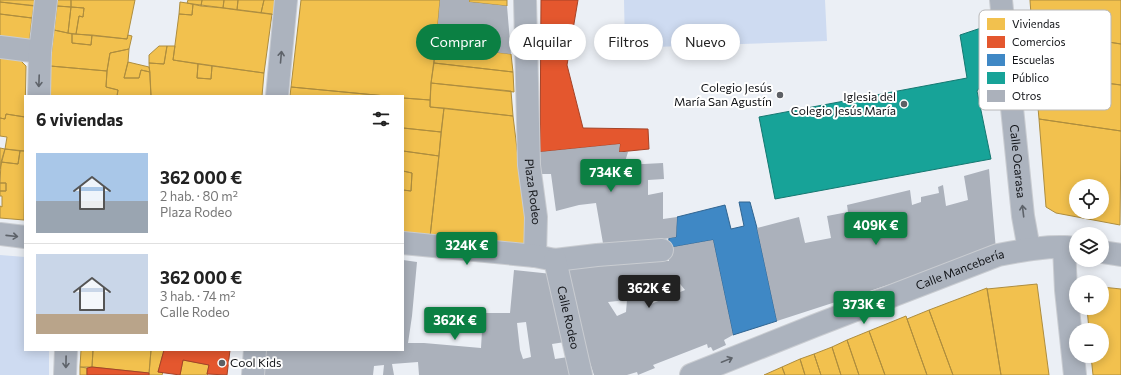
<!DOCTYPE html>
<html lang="es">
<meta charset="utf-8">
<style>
body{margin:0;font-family:Commissioner,sans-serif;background:#f2f2f2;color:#222;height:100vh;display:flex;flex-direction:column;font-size:15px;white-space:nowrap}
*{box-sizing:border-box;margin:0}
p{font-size:13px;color:#767676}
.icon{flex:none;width:22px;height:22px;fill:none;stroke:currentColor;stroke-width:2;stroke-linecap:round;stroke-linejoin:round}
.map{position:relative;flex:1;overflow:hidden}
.side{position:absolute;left:24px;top:95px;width:380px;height:256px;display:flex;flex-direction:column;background:#fff;border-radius:0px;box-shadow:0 2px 10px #0003}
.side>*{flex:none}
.top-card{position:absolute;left:416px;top:24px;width:380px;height:36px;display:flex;gap:8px}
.fabs{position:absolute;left:1069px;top:179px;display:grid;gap:8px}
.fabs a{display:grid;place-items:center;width:40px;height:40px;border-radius:50%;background:#fff;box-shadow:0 2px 10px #0003;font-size:20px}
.price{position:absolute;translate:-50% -34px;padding:0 9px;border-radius:4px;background:#0b8043;color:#fff;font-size:13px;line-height:26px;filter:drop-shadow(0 1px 2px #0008)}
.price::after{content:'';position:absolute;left:50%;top:24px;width:12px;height:9px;margin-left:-6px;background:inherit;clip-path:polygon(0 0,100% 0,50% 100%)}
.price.selected{background:#222;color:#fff}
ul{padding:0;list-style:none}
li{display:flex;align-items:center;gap:12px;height:100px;padding:0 12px}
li+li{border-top:1px solid #e0e0e0}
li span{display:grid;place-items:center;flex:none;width:112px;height:80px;border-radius:0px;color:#555}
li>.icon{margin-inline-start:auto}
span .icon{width:48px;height:48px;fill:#fffc;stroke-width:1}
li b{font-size:17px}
h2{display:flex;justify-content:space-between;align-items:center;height:48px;padding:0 12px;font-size:17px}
.tag{padding:0 14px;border-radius:18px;background:#fff;box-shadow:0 2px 10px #0003;font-size:14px;line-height:36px}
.tag.selected{background:#0b8043;color:#fff}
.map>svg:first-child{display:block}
.green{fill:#cedbf1}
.homes{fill:#f2c14e;stroke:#ae8d3e;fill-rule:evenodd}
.shops{fill:#e4572e;stroke:#a54327}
.schools{fill:#3f88c5;stroke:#316591}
.public{fill:#17a398;stroke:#157871}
.building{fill:#abb1bb;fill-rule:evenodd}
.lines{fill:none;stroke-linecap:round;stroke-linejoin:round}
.minor-casing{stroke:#c9ccd1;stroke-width:24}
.tertiary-casing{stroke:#c9ccd1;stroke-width:24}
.minor{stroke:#acb3be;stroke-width:22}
.tertiary{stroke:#acb3be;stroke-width:22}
.oneway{stroke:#5e636a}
.poi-dot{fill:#5d6065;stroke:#fff;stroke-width:1.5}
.labels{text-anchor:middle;stroke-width:4;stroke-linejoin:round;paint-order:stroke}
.poi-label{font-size:12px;fill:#111317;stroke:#fff;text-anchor:end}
.street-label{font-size:12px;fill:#111317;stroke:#fff}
.key{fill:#fff;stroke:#b8b8b9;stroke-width:1}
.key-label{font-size:11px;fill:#111317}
</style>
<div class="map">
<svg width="1121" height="375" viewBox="0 0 1121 375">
<rect width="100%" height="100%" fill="#ebeff5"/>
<path class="green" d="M 624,0 L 825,0 L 827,41 L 625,48 Z
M 0,255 L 25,257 L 25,350 L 49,350 L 49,375 L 0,375 Z"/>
<path class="homes" d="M 0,0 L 39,0 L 38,6 L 0,2 Z
M 57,0 L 71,0 L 71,7 L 57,6 Z
M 71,0 L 135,0 L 127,39 L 76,34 L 79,16 L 83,17 L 84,8 L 71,7 Z
M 188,0 L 202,0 L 201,6 L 187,3 Z
M 202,0 L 224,0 L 223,8 L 201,6 Z
M 224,0 L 238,0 L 237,10 L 223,8 Z
M 238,0 L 264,0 L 261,13 L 237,10 Z
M 264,0 L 279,0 L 277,15 L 261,13 Z
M 301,0 L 440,0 L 436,45 L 431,83 L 430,100 L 403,98 L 403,96 L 386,96 L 291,87 Z
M 469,0 L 507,0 L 507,6 L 469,2 Z
M 1030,0 L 1121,0 L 1121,44 L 1032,30 Z
M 0,2 L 34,6 L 32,18 L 0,14 Z
M 180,2 L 193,4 L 192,15 L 179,14 Z
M 193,4 L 272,14 L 264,73 L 173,60 L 179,14 L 192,15 Z
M 57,6 L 71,7 L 68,33 L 54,30 Z
M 71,7 L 84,8 L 83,17 L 79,16 L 76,34 L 68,33 Z
M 0,14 L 32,18 L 29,45 L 0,41 Z
M 54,30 L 72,34 L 72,43 L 91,45 L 92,35 L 127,39 L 128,35 L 132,36 L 129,49 L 110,53 L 107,71 L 50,66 Z
M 1032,30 L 1121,44 L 1121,85 L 1035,74 Z
M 72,34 L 92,35 L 91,45 L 72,43 Z
M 436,45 L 511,54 L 513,72 L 434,63 Z
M 159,46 L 167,46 L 164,64 L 149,63 L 149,55 Z
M 167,46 L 175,46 L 173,60 L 198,64 L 197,78 L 211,79 L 212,66 L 264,73 L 262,96 L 151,96 L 149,63 L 164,64 Z
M 129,49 L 128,62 L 124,78 L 139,78 L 141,70 L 150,72 L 151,96 L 117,96 L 118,90 L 106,87 L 107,71 L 110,53 Z
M 0,56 L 17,57 L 26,66 L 25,117 L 6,114 L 5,119 L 0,118 Z
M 128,62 L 149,67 L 150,72 L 141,70 L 139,78 L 124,78 Z
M 434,63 L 513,72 L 514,92 L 431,83 Z
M 198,64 L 212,66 L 211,79 L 197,78 Z
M 50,66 L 107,71 L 106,87 L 118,90 L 117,96 L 49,96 Z
M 1035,74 L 1121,85 L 1121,131 L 1039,119 Z
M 431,83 L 511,91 L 513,116 L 430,107 Z
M 291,87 L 386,96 L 290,96 Z
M 403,98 L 430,100 L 430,107 L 444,108 L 441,132 L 403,128 Z
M 444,108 L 513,116 L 529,247 L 430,237 Z
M 6,114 L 25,117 L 25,151 L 5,149 L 7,137 L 0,136 L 0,118 L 5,119 Z
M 1039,119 L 1121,131 L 1120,225 L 1056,213 L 1046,207 ZM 1076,186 L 1102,186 L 1102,212 L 1076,212 Z
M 403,128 L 441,132 L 439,156 L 403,151 Z
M 0,148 L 5,149 L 0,169 Z
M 5,149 L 20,151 L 18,164 L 1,162 Z
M 20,151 L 25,151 L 24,220 L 0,218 L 0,206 L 2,207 L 2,196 L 0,196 L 0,191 L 6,191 L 6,183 L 0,183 L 1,162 L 18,164 Z
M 403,151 L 439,156 L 430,237 L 403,233 L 403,190 L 411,191 L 412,173 L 403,171 Z
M 403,171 L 412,173 L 411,191 L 403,190 Z
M 0,183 L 6,183 L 6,191 L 0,191 Z
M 1037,284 L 1049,375 L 1001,375 L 987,289 Z
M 1102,287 L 1121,289 L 1121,375 L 1093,375 L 1091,356 L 1102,356 L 1102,330 L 1089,330 L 1087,308 L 1102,308 Z
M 987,288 L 1001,375 L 953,375 L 929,310 Z
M 929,310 L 953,375 L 927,375 L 907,319 Z
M 906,316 L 907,319 L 927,375 L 885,375 L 869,331 Z
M 869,331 L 885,375 L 859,375 L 847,340 Z
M 847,340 L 859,375 L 841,375 L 832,347 Z
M 832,347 L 841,375 L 821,375 L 814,354 Z
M 81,350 L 93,350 L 92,367 L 80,367 Z
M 93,350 L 151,350 L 149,373 L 92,367 Z
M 151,350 L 164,350 L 158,372 L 163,372 L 162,375 L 149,375 Z
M 814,354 L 821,375 L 805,375 L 800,359 Z
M 800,359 L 805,375 L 785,375 L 782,367 Z
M 183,360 L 209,365 L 207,374 L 208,375 L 180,375 Z
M 80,367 L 87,368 L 87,375 L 80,375 Z
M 782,367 L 785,375 L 764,375 Z"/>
<path class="shops" d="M 541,0 L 578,0 L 567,65 L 583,128 L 648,129 L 649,149 L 619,152 L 620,144 L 540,152 Z
M 164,350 L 230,350 L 227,375 L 207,374 L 209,365 L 183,360 L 180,375 L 158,372 Z
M 92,367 L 149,373 L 149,375 L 87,375 L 87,368 Z"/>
<path class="schools" d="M 739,202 L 750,202 L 757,228 L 777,321 L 733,335 L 713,240 L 668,248 L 669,238 L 676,237 L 677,217 L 725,205 L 731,229 L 744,226 Z"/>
<path class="public" d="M 981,28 L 987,77 L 977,91 L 991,159 L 775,199 L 759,117 L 967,78 L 960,35 Z"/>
<path class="building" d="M 440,0 L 469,0 L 469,2 L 507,6 L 511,54 L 436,45 Z
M 620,144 L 619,152 L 628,152 L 624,165 L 663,163 L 664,179 L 648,180 L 648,195 L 663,192 L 663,219 L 677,217 L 676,237 L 604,249 L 596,203 L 579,205 L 556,211 L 551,174 L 541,174 L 540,152 Z
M 989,169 L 996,250 L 777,321 L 757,228 L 799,217 L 805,243 L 831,238 L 827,216 L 848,212 L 847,205 L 910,190 L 912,205 L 921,202 L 921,197 L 939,193 L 938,187 L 943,185 L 946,206 L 968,200 L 964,176 Z
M 713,240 L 733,335 L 724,340 L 726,345 L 713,351 L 711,347 L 708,348 L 707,344 L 653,365 L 655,368 L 638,375 L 637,372 L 627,375 L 594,375 L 573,311 L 563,265 L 624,261 L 669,261 L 668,248 ZM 646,280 L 677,280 L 685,290 L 651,304 L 645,297 ZM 627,300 L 626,312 L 617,316 L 608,302 Z
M 403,260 L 417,262 L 412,316 L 408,343 L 424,343 L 481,348 L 483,313 L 510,313 L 514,270 L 552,274 L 565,342 L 552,344 L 555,359 L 568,357 L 570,375 L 419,375 L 418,362 L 392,364 L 394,375 L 383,375 L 384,365 L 374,366 L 373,375 L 262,375 L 265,350 L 403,350 ZM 526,322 L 531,357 L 523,359 L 520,350 L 517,323 Z"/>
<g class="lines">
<defs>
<g id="minor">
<path id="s1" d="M 525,0 L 529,165 L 536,217 L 535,256"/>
<path d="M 0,47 L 40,52"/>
<path d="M 39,96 L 40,52 L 46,0"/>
<path d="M 277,96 L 286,0"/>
<path d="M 0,234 L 25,237"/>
<path d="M 403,243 L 535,256 L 555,260 L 597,255 L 662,250"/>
<path d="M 1064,247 L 1066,290 L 1075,375"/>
<path id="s2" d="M 555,260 L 581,375"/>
<path d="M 65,375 L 66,350"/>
<path d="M 253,375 L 255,350"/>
</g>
<g id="tertiary">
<path id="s3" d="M 1001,0 L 1023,216 L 1029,249"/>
<path d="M 1102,252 L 1121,255"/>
<path id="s4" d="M 691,375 L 814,326 L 998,255 C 1024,250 1050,245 1076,248"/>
</g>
</defs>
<use href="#minor" class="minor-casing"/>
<use href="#tertiary" class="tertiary-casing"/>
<use href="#minor" class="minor"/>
<use href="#tertiary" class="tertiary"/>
</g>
<defs><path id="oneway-shaft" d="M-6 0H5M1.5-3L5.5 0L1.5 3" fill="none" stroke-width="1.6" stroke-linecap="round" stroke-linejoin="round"/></defs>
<g class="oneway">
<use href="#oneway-shaft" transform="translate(281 57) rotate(-85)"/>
<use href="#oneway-shaft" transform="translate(39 81) rotate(92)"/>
<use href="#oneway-shaft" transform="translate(1023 211) rotate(-97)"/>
<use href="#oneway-shaft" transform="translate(12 236) rotate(6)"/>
<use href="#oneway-shaft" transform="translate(727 360) rotate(-22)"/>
<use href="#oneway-shaft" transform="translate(66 362) rotate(91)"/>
</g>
<g class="poi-dot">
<circle cx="780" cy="95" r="4"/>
<circle cx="904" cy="104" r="4"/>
<circle cx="222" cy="363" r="4"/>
</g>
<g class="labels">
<g class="poi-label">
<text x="772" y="92">Colegio Jesús<tspan x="772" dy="14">María San Agustín</tspan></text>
<text x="896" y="101">Iglesia del<tspan x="896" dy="14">Colegio Jesús María</tspan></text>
<text x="230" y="367" text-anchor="start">Cool Kids</text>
</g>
<g class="street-label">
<text dy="4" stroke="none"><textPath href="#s3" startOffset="162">Calle Ocarasa</textPath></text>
<text dy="4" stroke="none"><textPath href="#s1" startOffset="192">Plaza Rodeo</textPath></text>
<text dy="4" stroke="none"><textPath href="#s4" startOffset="289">Calle Mancebería</textPath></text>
<text dy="4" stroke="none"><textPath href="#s2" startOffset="59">Calle Rodeo</textPath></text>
</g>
</g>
<rect x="979" y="10" width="132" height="100" rx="6" class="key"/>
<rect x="987" y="18" width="18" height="12" fill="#f2c14e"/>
<rect x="987" y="36" width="18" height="12" fill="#e4572e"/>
<rect x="987" y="54" width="18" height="12" fill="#3f88c5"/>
<rect x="987" y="72" width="18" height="12" fill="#17a398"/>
<rect x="987" y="90" width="18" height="12" fill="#abb1bb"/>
<g class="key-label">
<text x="1012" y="28">Viviendas</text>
<text x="1012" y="46">Comercios</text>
<text x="1012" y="64">Escuelas</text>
<text x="1012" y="82">Público</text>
<text x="1012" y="100">Otros</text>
</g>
</svg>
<div class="fabs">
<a><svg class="icon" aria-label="locate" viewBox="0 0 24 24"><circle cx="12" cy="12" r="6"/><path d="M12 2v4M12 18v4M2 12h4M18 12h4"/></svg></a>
<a><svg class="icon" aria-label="layers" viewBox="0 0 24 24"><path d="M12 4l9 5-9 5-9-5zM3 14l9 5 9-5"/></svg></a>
<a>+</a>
<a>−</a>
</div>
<b class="price" style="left:611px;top:193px">734K €</b>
<b class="price" style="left:876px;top:246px">409K €</b>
<b class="price" style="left:467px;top:266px">324K €</b>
<b class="price selected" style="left:649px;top:309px">362K €</b>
<b class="price" style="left:864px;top:325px">373K €</b>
<b class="price" style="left:455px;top:341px">362K €</b>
<div class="top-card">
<a class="tag selected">Comprar</a>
<a class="tag">Alquilar</a>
<a class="tag">Filtros</a>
<a class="tag">Nuevo</a>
</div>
<section class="side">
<h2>6 viviendas<svg class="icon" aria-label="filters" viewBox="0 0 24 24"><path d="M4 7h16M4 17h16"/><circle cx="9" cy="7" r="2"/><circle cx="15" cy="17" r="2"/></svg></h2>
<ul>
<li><span style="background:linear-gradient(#a9c7e8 60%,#9aa5b1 0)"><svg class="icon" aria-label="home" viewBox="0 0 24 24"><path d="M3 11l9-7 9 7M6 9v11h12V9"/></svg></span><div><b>362 000 €</b><p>2 hab. · 80 m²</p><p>Plaza Rodeo</p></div></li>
<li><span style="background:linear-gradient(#c9d6e8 75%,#b9a48a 0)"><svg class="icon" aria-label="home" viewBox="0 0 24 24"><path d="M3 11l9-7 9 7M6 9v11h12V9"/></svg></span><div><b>362 000 €</b><p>3 hab. · 74 m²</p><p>Calle Rodeo</p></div></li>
</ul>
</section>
</div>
